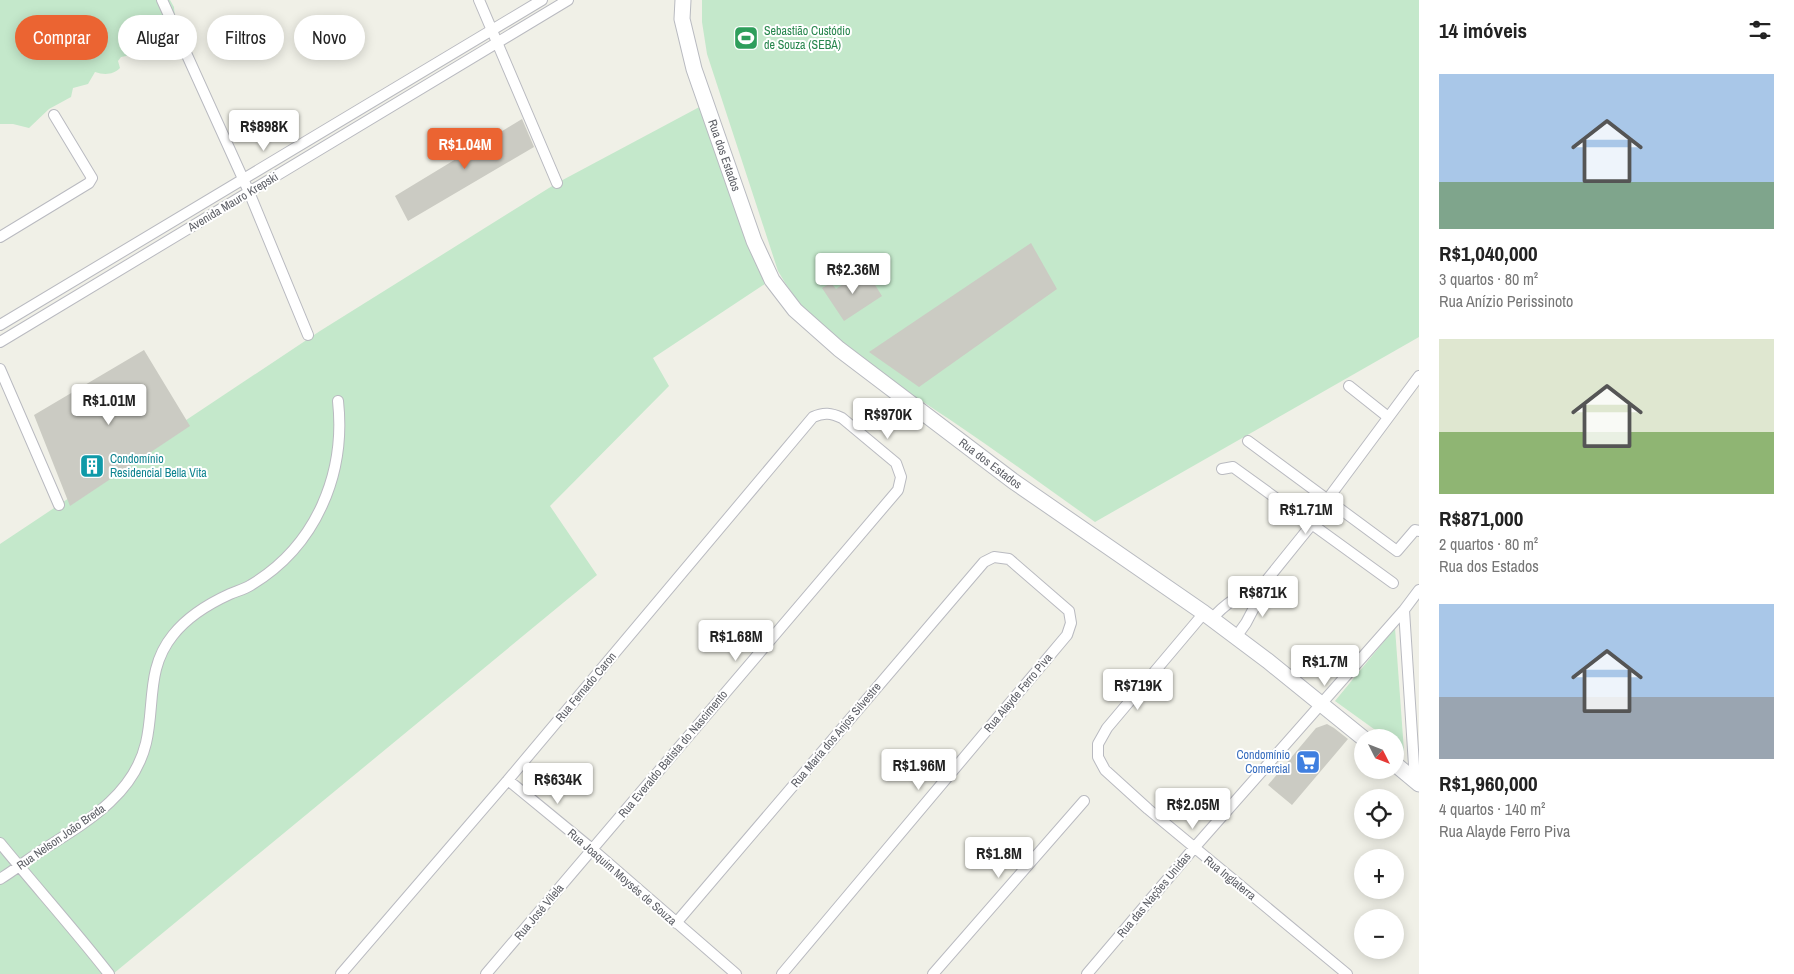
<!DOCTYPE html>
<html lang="pt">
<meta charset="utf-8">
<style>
body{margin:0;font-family:"Archivo Narrow",sans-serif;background:#f6f6f6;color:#222;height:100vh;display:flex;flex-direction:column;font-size:19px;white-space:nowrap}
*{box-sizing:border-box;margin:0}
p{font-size:16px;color:#767676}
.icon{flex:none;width:28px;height:28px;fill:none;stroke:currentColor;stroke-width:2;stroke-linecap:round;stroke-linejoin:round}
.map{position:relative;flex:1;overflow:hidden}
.side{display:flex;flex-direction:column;background:#fff;width:375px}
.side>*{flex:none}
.top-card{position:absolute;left:15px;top:15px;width:475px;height:45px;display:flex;gap:10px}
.needle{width:32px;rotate:132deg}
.buttons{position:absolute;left:1354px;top:729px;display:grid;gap:10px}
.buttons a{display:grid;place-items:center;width:50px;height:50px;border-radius:50%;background:#fff;box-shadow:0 2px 12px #0003;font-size:25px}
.price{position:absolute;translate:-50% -42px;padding:0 11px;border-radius:5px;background:#fff;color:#222;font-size:16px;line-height:32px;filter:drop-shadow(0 1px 2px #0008)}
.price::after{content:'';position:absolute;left:50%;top:30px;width:15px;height:11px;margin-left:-8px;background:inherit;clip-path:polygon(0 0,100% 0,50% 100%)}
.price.selected{background:#eb6432;color:#fff}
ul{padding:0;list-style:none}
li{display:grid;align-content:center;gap:10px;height:265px;padding:0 20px}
li span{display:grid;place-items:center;height:155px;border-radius:0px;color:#555}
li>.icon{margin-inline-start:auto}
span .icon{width:90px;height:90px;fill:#fffc;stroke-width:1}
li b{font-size:21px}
h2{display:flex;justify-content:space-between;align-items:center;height:60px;padding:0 20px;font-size:21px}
.tag{padding:0 18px;border-radius:22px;background:#fff;box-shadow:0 2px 12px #0003;font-size:18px;line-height:45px}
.tag.selected{background:#eb6432;color:#fff}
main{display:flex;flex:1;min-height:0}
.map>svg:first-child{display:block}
.green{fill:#c4e8cb}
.building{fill:#cbcbc3}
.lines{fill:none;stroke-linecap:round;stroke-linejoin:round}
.street-casing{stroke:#b9bac0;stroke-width:12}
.secondary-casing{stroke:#b8bac0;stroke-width:17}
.street{stroke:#fff;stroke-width:10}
.secondary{stroke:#fff;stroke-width:15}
.labels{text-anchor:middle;stroke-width:4;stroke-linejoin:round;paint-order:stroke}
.leisure-label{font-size:12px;fill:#27864d;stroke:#fff;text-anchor:start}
.street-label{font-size:12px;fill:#5e6067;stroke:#fff}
.culture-label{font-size:12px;fill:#0d838f;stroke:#fff;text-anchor:start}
.shop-label{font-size:12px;fill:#366cbe;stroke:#fff;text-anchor:end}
</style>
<main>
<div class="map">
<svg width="1419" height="974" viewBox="0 0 1419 974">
<rect width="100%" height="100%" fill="#f0f0e7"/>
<path class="green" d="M 0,0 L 170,0 L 174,7 L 177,46 L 121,57 L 118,61 L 120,68 C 113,75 104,75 95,72 L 88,84 L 73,88 L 71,97 L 49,109 L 29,128 L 13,124 L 0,124 Z
M 702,0 L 1419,0 L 1419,337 L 1095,522 C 1046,487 998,452 949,419 C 887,377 815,338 778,271 L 707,54 L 702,22 Z
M 705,104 L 774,278 L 653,358 L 669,386 L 550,506 L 597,575 L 113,974 L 0,974 L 0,544 L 320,331 L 557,183 Z
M 1395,628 L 1404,751 L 1395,744 L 1395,738 L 1385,737 L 1335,701 Z"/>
<path class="building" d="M 522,119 L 534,147 L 408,221 L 395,196 Z
M 1031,243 L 1057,289 L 919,387 L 869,352 Z
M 865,269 L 882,296 L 844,321 L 822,288 L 831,283 L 836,289 Z
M 144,350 L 190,426 L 70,506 L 34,415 Z
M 1327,724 L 1334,728 L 1348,739 L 1292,805 L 1268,785 L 1316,728 Z"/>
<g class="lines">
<defs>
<path id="street" d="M 162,0 L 249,192 L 308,335
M 479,0 L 557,183
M 0,237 L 89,183 L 92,178 L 54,115
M 0,325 L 542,0
M 0,342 L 568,0
M 0,369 L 59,505
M 1349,386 L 1388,417
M 1248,441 L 1397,551 L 1415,530 L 1419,531
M 1222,469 L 1233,467 L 1393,583
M 1327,500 L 1419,376
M 1404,610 L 1415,781
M 1204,613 L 1107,728 L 1098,744 L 1098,757 L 1105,770 L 1148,809 L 1347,974
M 1212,619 C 1225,603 1242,593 1262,586
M 1236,637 L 1246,623 L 1256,604 L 1262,586 L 1312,524
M 508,780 L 592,849 L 736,974
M 0,843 C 36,887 74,929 109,974
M 0,879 C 16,869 31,857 47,847 C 88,821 134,794 146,743 C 155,705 146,668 173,635 C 188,616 208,604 230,594 C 237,591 245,589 251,585 C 316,546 346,474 338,401
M 676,923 L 984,562 L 994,557 L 1009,559 L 1069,611 L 1071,623 L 1067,635 L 782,974
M 341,974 L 508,780 L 813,417 C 824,412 831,413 842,418 L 896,463 L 901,477 L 898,490 L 486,974
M 933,974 L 1084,801
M 1087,974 L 1194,848 L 1404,610 L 1419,590"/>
<g id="secondary">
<path id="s1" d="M 683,0 L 682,19 L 694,69 L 754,241 L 772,280 L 795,310 L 839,349 L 1013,481 L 1204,613 L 1268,661 L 1363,738"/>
<path d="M 1395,764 L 1419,784"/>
</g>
</defs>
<use href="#street" class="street-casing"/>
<use href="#secondary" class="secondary-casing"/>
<use href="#street" class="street"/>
<use href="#secondary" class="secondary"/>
</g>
<defs>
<symbol id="stadium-square" viewBox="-11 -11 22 22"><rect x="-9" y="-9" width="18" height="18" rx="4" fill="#2e9e5b" stroke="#fff"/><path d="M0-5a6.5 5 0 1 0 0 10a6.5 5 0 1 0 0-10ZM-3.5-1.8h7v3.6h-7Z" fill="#fff"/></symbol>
<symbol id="building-square" viewBox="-11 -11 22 22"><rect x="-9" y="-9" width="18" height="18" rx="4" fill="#0f9aa8" stroke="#fff"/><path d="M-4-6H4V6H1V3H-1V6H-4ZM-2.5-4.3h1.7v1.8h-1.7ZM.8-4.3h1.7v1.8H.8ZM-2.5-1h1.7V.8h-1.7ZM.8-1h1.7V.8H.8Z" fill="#fff"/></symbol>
<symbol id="supermarket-square" viewBox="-11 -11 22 22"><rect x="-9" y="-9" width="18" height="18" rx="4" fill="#3f7fe0" stroke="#fff"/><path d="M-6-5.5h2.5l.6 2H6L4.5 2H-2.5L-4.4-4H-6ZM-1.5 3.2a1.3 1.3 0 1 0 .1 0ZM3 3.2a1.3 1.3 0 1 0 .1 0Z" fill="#fff"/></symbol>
</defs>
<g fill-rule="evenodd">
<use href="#stadium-square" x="732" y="24" width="28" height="28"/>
<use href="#building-square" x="78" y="452" width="28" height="28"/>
<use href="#supermarket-square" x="1294" y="748" width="28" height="28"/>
</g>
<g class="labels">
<g class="leisure-label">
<text x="764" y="35">Sebastião Custódio<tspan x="764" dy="14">de Souza (SEBÁ)</tspan></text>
</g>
<g class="street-label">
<text dy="4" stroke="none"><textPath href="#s1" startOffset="162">Rua dos Estados</textPath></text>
<text transform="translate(233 202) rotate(-31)" y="4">Avenida Mauro Krepski</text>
<text dy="4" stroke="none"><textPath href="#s1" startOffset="582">Rua dos Estados</textPath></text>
<text transform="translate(586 687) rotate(-50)" y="4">Rua Fernado Caron</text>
<text transform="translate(1018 693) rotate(-50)" y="4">Rua Alayde Ferro Piva</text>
<text transform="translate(836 735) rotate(-50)" y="4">Rua Maria dos Anjos Silvestre</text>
<text transform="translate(673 754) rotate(-50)" y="4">Rua Everaldo Batista do Nascimento</text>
<text transform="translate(61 837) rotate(-35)" y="4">Rua Nelson João Breda</text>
<text transform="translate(622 877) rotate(41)" y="4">Rua Joaquim Moysés de Souza</text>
<text transform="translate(1230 878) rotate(39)" y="4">Rua Inglaterra</text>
<text transform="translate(1154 895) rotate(-50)" y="4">Rua das Nações Unidas</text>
<text transform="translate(539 912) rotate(-50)" y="4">Rua José Vilela</text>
</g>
<g class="culture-label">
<text x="110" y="463">Condomínio<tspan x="110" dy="14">Residencial Bella Vita</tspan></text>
</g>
<g class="shop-label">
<text x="1290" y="759">Condomínio<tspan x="1290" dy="14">Comercial</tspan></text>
</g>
</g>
</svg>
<div class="buttons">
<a><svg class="needle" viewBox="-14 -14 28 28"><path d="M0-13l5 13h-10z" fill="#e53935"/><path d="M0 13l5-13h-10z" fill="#767676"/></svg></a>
<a><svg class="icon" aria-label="locate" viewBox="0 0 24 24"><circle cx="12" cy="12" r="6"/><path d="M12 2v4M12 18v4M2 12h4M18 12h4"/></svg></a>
<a>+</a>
<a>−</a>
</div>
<b class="price" style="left:264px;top:152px">R$898K</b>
<b class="price selected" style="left:465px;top:170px">R$1.04M</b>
<b class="price" style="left:853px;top:295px">R$2.36M</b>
<b class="price" style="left:109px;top:426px">R$1.01M</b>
<b class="price" style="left:888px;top:440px">R$970K</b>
<b class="price" style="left:1306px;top:535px">R$1.71M</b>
<b class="price" style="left:1263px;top:618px">R$871K</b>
<b class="price" style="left:736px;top:662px">R$1.68M</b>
<b class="price" style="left:1325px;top:687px">R$1.7M</b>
<b class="price" style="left:1138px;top:711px">R$719K</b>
<b class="price" style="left:919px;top:791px">R$1.96M</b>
<b class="price" style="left:558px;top:805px">R$634K</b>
<b class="price" style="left:1193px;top:830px">R$2.05M</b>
<b class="price" style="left:999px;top:879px">R$1.8M</b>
<div class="top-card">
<a class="tag selected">Comprar</a>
<a class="tag">Alugar</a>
<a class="tag">Filtros</a>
<a class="tag">Novo</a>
</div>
</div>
<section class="side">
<h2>14 imóveis<svg class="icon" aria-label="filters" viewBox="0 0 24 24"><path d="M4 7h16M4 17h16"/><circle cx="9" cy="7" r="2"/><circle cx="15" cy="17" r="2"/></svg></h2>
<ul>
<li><span style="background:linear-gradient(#a9c7e8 70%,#7fa58c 0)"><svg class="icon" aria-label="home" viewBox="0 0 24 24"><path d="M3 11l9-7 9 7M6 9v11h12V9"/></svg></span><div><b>R$1,040,000</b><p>3 quartos · 80 m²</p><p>Rua Anízio Perissinoto</p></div></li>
<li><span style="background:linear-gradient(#dfe7d0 60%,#8fb573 0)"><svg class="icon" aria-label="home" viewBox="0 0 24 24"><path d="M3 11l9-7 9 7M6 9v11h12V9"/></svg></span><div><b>R$871,000</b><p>2 quartos · 80 m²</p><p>Rua dos Estados</p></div></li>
<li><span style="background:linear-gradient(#a9c7e8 60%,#9aa5b1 0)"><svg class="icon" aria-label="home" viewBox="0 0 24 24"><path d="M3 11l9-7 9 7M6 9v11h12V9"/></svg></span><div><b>R$1,960,000</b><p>4 quartos · 140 m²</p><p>Rua Alayde Ferro Piva</p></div></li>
</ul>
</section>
</main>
